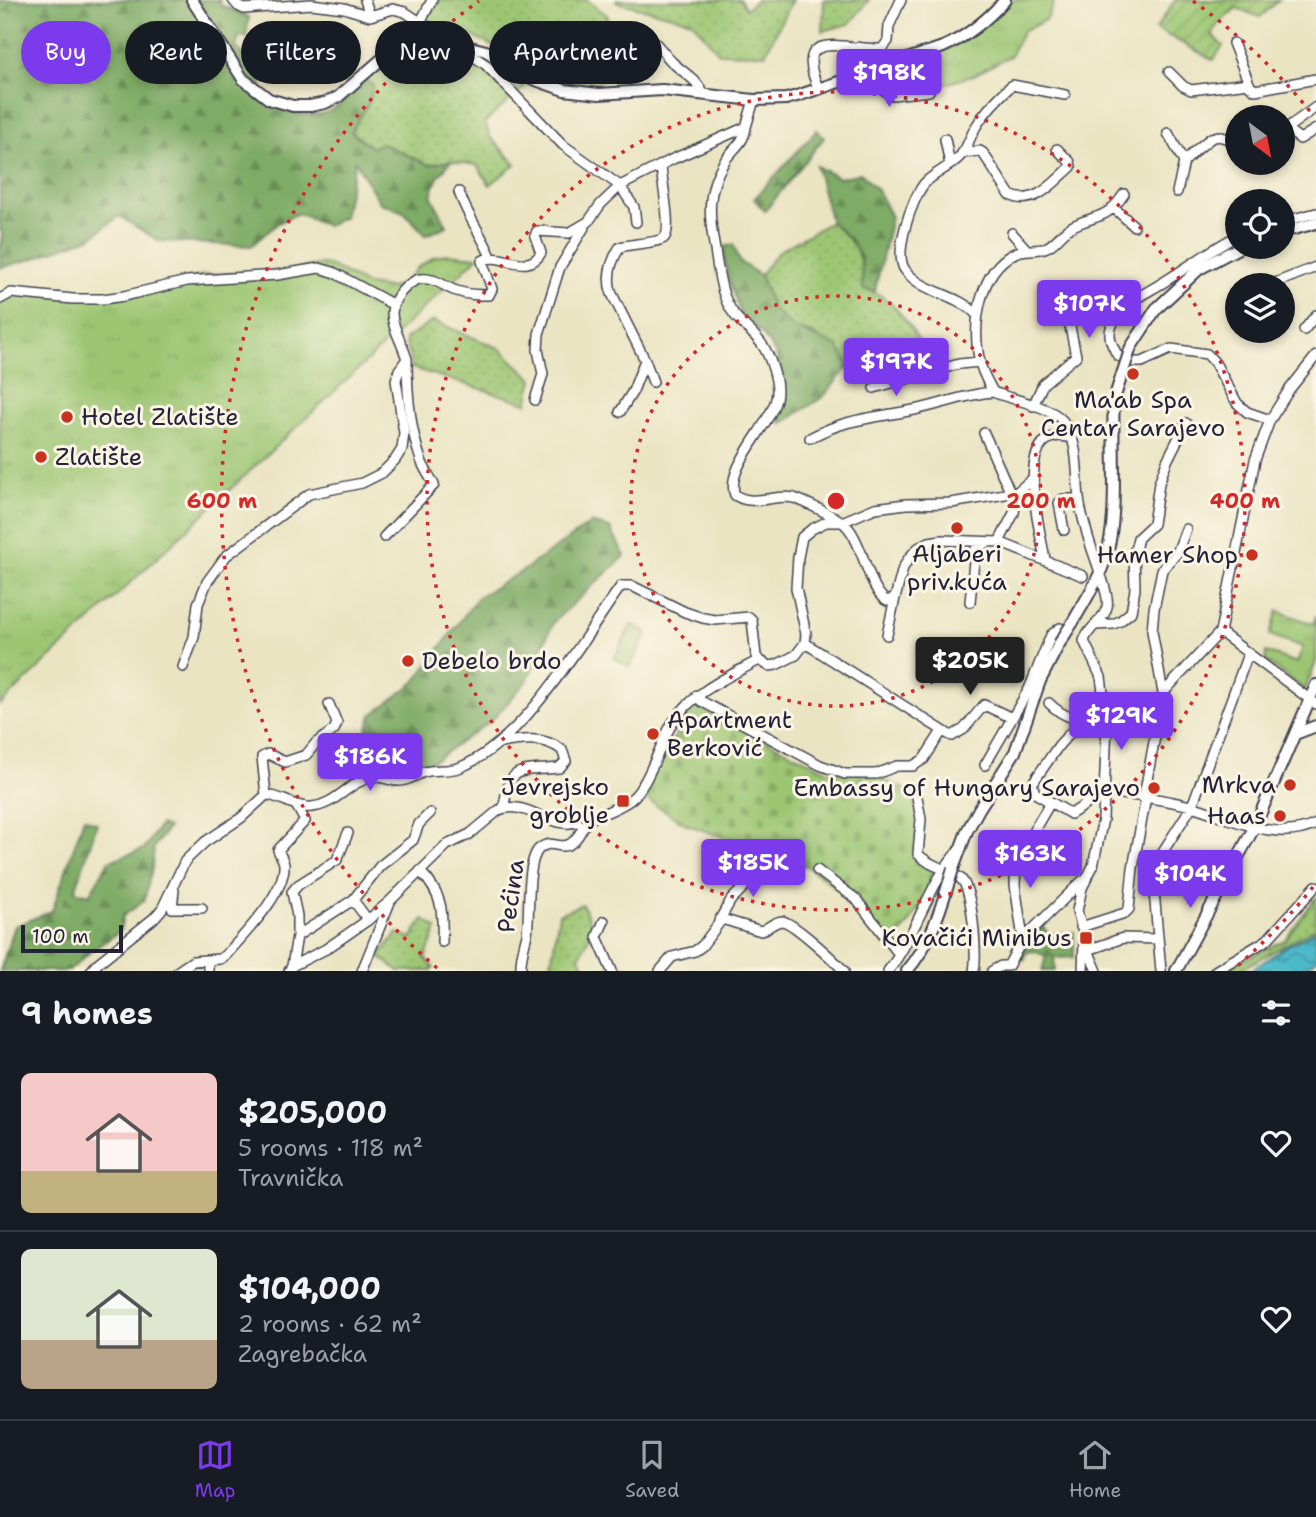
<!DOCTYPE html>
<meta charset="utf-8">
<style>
body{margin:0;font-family:"Shantell Sans",sans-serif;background:#20242c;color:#f1f3f6;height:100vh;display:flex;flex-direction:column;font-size:26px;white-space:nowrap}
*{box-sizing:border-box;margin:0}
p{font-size:23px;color:#9ea1a6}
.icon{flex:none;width:38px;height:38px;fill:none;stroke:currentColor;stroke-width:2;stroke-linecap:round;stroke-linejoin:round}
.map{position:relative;height:971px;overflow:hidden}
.details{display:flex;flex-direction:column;background:#171b24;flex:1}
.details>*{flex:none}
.top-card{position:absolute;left:21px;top:21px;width:700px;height:63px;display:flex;gap:14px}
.needle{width:46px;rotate:148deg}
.controls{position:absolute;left:1225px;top:105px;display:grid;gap:14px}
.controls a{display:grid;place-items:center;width:70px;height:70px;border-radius:50%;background:#171b24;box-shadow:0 4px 10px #0003;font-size:35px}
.scale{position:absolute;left:21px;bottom:18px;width:102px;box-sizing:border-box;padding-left:7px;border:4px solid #22223b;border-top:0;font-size:19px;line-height:24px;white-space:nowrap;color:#22223b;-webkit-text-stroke:5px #fcf5e5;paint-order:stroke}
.price{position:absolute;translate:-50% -60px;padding:0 16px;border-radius:7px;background:#7c3aed;color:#fff;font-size:23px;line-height:46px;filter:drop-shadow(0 2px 4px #0008)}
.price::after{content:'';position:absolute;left:50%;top:42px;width:21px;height:16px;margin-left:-10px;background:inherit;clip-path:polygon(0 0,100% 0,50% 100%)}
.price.selected{background:#222;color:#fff}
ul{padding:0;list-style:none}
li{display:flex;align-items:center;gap:21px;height:175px;padding:0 21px}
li+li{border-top:2px solid #363941}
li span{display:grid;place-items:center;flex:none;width:196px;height:140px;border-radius:10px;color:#555}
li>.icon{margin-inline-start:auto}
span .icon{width:84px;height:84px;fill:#fffc;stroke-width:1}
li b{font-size:30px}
h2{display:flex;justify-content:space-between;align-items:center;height:84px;padding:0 21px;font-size:30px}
.pill{padding:0 24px;border-radius:32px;background:#171b24;box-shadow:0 4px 10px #0003;font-size:24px;line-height:63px}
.pill.selected{background:#7c3aed;color:#fff}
.menu{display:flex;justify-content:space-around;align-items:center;height:98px;border-top:2px solid #363941;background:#171b24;font-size:19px;color:#9ea1a6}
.menu a{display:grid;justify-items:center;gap:4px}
.menu .selected{color:#7c3aed}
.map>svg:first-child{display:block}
.grass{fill:url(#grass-dots);stroke:#607457;stroke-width:2}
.forest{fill:url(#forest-firs);stroke:#506650;stroke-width:2}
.cemetery{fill:url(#cemetery-stones);stroke:#607457;stroke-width:2}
.park{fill:url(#park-tufts);stroke:#607457;stroke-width:2}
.garden{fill:url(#garden-furrows);stroke:#607457;stroke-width:2}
.pitch{fill:#9dc673;stroke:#607457;stroke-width:2}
.water{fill:url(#water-waves);stroke:#386e82;stroke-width:2}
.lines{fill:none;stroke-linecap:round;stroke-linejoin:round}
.minor-casing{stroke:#403f4f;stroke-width:12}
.major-casing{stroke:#403f4f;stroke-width:14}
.minor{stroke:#fff;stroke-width:9}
.major{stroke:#fff;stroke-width:10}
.major-bridge-casing{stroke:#403f4f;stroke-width:14;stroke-linecap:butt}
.major-bridge{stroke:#fff;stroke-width:10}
.ring{fill:none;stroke:#d62828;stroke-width:3.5;stroke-dasharray:3.5 7}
.poi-dot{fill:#c8321e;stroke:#fcf5e5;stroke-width:2.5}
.labels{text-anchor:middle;stroke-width:6;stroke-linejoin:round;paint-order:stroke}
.poi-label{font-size:24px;fill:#22223b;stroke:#fcf5e5;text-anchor:end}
.street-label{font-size:24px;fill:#22223b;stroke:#fcf5e5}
.centre{fill:#d62828;stroke:#fcf5e5;stroke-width:3.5}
.ring-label{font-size:21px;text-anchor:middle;font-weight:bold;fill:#d62828;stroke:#fcf5e5;stroke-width:6;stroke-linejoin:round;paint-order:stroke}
</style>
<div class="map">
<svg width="1316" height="971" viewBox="0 0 1316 971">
<defs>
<pattern id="grass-dots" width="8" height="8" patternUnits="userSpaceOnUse" patternTransform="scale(1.75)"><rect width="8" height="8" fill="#9dc673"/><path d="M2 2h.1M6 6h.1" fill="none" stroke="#87aa64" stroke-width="1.8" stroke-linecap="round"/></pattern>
<pattern id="forest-firs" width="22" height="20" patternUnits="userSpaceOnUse" patternTransform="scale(1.75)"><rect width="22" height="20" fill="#7eab65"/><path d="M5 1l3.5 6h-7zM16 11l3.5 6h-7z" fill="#678b54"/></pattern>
<pattern id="cemetery-stones" width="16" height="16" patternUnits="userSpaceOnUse" patternTransform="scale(1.75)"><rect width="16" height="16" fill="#9dc673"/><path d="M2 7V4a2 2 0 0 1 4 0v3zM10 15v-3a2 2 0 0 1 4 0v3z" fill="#87aa64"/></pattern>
<pattern id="park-tufts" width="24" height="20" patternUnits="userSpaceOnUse" patternTransform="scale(1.75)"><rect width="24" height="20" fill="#9dc673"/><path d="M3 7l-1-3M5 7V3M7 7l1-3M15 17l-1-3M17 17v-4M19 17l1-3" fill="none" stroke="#87aa64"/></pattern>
<pattern id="garden-furrows" width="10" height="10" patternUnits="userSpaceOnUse" patternTransform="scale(1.75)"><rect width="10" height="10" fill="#9dc673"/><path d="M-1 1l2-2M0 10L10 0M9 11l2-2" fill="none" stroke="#87aa64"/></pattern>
<pattern id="water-waves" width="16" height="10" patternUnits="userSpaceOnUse" patternTransform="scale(1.75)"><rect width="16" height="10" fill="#4ebaca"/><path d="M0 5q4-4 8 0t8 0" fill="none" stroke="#4097a5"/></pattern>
</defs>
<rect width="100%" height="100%" fill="#fcf5e5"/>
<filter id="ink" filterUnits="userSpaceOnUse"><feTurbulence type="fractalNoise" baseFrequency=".0143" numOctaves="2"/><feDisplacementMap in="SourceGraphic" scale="14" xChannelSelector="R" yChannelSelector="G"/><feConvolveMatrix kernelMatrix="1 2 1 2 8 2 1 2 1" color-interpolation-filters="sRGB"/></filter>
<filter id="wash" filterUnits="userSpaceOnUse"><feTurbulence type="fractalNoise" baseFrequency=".00686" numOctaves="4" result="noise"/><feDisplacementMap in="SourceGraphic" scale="28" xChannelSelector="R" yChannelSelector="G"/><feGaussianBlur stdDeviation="1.57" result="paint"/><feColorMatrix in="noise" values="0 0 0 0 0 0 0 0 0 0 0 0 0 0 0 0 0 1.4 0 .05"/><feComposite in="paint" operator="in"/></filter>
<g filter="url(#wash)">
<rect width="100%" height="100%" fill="#eae4c3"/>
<path class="grass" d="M 435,0 L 587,0 L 608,16 L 612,71 L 596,86 L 550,76 L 465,32 L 425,20 Z
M 616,0 L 740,0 L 746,9 L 756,0 L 792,0 L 765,54 L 719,53 L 692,21 L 616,2 Z
M 824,0 L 869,0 L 849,24 L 823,31 Z
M 430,48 L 453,50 L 488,60 L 525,87 L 485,122 L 490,137 L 516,164 L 490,185 L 477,165 L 451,161 L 429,165 L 382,143 L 372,148 L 351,132 L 369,102 L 373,86 L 364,79 C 385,63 404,53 430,48 Z
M 831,222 C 859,248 861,251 863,289 C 892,293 913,330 926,354 L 852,371 L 813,334 L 793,328 L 773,309 L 760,275 L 779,251 Z
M 433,321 L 499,348 L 533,379 L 527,403 L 412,368 L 405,339 Z
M 1316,897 L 1316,928 L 1237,971 L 1220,971 L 1285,940 Z
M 582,904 L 594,928 L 579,957 L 588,971 L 550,971 L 559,914 Z
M 424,919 L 437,929 L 425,958 L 434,968 L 431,971 L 399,971 L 378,956 L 398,933 L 411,938 Z"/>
<path class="forest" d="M 0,0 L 220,0 L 220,5 L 249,17 L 246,37 L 239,36 L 236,48 L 265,71 L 258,100 C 282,110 313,124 337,107 C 347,100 356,88 364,79 L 373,86 L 369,102 L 351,132 L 372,148 L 381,143 L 429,165 L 451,161 L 438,177 L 431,195 L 447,226 L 426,235 L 404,212 L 380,203 L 355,161 L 344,217 L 327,226 L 298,213 L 278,223 L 251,246 L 159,241 L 119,216 L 91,237 L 32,259 L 0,268 L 2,231 L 0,230 Z
M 817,130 L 824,138 L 765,211 L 754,199 Z
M 816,166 L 839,178 L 861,173 L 877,190 L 891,217 L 875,291 L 863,289 L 861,258 L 850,239 L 831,222 Z
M 733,244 L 740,262 L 760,275 L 773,309 L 793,328 L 838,346 L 849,366 L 824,396 L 782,424 L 777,418 L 784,388 L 776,354 L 762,334 L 741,315 L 727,275 L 723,248 Z
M 591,523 L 610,528 L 625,556 L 554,621 L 527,681 L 492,720 L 432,762 L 399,768 L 364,739 L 372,715 L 415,682 L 478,597 L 524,570 Z
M 84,818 L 97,823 L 75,891 L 89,895 L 109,861 L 144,849 L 160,825 L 168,828 L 154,847 L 152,868 L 144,901 L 123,916 L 120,931 L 89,953 L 69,971 L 0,971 L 15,926 L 52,911 Z
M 1043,926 L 1048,934 L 1074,932 L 1074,957 L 1054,958 L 1055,971 L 1042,971 L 1046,956 L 1034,951 L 1027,952 L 1024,960 L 1017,957 L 1026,943 L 1033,941 Z"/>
<path class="cemetery" d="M 693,704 L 828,771 L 882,773 L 883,780 L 913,792 L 920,818 L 914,851 L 924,863 L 938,875 C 924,901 911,924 891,945 L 885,945 L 867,916 L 843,893 L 806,866 L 686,824 L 641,796 Z"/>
<path class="park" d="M 1012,0 L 1055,0 L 1047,19 L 1023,31 L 1010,56 L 974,75 L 926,90 L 896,93 L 871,79 L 952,47 Z
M 447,254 L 478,257 L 0,705 L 0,298 L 19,289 L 34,289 L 71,291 L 92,296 L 133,289 L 152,288 L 204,275 L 287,271 L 322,264 L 329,265 L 367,285 L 389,288 L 403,284 L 417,268 L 434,257 Z
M 1278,611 L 1313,624 L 1316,616 L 1316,662 L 1305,690 L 1265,661 L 1266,652 L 1297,663 L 1303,647 L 1270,635 Z"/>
<path class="garden" d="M 1175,0 L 1279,0 L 1260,17 L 1236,8 L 1218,24 L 1212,35 L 1223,46 L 1213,60 L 1156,29 Z"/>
<path class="pitch" d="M 632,624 L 648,633 L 630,667 L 614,658 Z"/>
<path class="water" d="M 1316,931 L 1316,960 L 1297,971 L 1250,971 L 1285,947 Z"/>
</g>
<g filter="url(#ink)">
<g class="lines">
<defs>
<path id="minor" d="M 233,0 L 238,6 L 244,9 L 311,4 L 344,8 L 370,16 L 393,9 L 405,12 L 485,64 L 563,145 L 620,186 L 634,207 L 636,222
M 365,0 L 370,16
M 421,21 L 432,0
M 643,32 C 655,40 662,52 672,62 C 686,75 695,77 704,95
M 1233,43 L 1250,86 L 1255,90 L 1316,79
M 1169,72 L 1183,86 L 1191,90 L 1249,83
M 861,76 L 892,95 L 929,91
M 819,90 C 790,26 847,50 882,49 L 888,41 L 889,26 L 901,0
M 746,127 C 744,144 733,148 724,162 C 706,191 709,218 715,250 C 717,264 719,278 723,292 C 732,320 745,323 761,343 C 770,355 780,384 776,399 C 770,426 724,469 735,495 C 752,507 775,494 794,498 C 803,501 834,516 842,522 C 863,536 867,590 887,601 L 895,598 L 903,568 L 909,558 L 918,548 L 929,542 L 942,540 L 999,542 L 1083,576
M 1287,129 L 1300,139 L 1316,129
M 1283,131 L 1316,107
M 1168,133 L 1184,162
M 945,139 L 950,165
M 962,153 L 980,151 L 983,153 L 1010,195 C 1034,208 1055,181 1071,167 L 1070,162 L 1057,149
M 459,192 C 467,216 482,235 491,257
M 1177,192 L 1184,162 L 1195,151 L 1211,138 L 1218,136 L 1237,141
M 1114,208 L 1134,226
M 1289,220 L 1316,213
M 1012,233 L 1027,250
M 1237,236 C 1212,249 1191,265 1167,280 C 1148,293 1121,302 1112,325 C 1107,336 1112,346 1118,356 L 1133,362 L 1142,362 L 1171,349 L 1207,354 L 1215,363 L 1237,403 L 1247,412 L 1270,420
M 1270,285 L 1316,267
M 0,299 L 11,293 L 73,299 L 103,299 L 124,296 L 187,281 L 277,275 L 319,268 L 333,272 L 392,304
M 977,315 C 958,293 923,294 905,270 C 893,253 912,199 924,184 C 933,173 952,167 962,154 C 968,146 971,134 977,125 C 986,110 999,97 1012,85 L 1065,95
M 1304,330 L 1316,315
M 645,360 L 653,382
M 874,388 L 959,364 L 980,362
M 535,400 L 543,374 L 538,350 L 539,334 L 560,267 L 585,226
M 1033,406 L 1043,384 L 1076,356 L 1066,307 L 1059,301 L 1045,306
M 620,412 L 633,391 L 645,360 L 612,294 C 606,278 611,261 620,247 C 630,244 658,243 664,238 C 673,231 661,179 661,165
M 984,433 L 1011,494
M 810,438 C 846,418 875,418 914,410 C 940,405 966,394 993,392
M 1064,530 L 1059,503 L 1063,499 L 1079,499
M 384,537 L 434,485 C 430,476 424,469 421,460 C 410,429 407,392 407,359
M 999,542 L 1014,513 L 1017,492 L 1031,480
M 1045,559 C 1040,529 1010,421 1072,438
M 970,602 L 975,551 L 977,547 L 986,543
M 1095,625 L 1113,624 L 1120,621 L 1131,612 L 1135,589 L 1134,554 L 1138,538 L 1153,524 L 1159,483 L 1167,461 L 1186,423
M 1220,632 L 1316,704
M 887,635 L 895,598
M 805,643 L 948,734 L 952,736 L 964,729 L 984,705 L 1010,717
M 183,667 L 194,637 L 198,604 L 207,582 L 226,556 L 309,494 L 362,483 L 382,473 L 395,460 L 402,449 L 404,433 L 396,380 L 399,370 L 407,359 C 397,328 379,311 407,286 C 416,279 421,277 432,280 C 441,282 448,289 457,291 C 467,295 478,295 489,295 L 492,289 L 482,261 C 499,250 527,277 541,253 L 535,236 L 537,231 L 569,233 L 588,222 L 601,204 L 620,186 L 673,159 L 746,127 L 754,100
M 1163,693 L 1220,632 L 1255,460 L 1270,420 L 1289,390 L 1316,356
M 697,695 L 701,701 L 820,765 L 845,774 L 876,774 L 897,766 L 913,766 L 924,759 L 942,731
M 1049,703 C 1065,720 1084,721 1107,724
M 1081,721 L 1059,745 L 1032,784 L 1035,793 L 1071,814 L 1105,792 C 1134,795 1162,799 1191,806 C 1230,817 1276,844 1316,824
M 501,743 C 522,739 544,736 562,750 L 566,761 L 559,768 C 521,772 509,763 504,807
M 985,765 L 1029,689 L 1051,635 L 1060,628
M 266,795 L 262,757 L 268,754 L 285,762 L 306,755 L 316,743 L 334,730 L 337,723 L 329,704
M 1144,796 L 1163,693 L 1152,631 L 1154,609 L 1162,570 L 1177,553 L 1186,529
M 917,797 L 921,819 L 918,854 C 931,868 949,868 961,879 C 973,890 977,955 974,971
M 817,870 L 856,899 L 899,954
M 420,871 C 443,895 443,910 442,942
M 174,890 L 172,908 L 202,908
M 353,900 L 368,920
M 604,921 L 597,937 L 612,971
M 719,921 L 731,900 L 758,873 L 763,863
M 1081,927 L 1125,913 L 1129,909 L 1133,868 L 1146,797
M 297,936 L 297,916 L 292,892 L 298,885 L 337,860 L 348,833
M 1023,939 L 1082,881
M 1088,950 L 1123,938 L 1158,939
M 208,960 L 208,971
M 292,966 L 297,936 L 353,900 L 380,866 L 413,840 L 419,824 L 430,813
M 1008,966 L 1023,939 L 1015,885 L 1016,861 L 1050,803
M 91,971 L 98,963 L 154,918 L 162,909 L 185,861 L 205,842 L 241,818 L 266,795 C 282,796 296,809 312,807 C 336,805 349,781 373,777 C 382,776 390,781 399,781 C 409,781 415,775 424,772 C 436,769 449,772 461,767 C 525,740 581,642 621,586 L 632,586 L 685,612 L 703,618 L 715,620 L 749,617 L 752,620 L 756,656 L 759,660 L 769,666 L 776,665 L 796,655 L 805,643 L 806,634 L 796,588 L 798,557 L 802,537 L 812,529 L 826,522 L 842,522 L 875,508 L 906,504 L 951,503 L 1017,492
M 178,971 L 193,961 L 220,959 L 226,955 C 245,933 285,894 284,865 C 284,860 280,855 278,850 L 305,821 L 296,805
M 289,971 L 292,966 L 326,949 L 368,920 L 390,901 L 447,845 L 470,834 L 499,810 C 521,800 543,822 565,823 C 580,825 617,809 630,800 C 648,788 661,740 673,722 C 693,692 728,677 759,660
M 362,971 L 390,902
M 521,971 C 520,957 524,947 527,934 C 530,916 526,861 539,849 C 557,833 566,867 587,819
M 660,971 L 672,957 L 695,951 L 702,946 L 722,919 L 761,931 C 767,929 775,921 782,921 C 793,922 835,961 844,971
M 888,971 C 917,934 928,884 959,850
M 992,971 L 1001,966 L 1008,966
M 1083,971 L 1084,941
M 1097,971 L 1088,950 L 1077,911 L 1082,888 L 1093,866 L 1103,819 L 1107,724 L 1101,677 L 1084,641 C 1088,627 1104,621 1107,607 C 1111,594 1089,546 1086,529 C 1083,519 1080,508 1079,498 C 1076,473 1080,441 1062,420 C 1048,405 1012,400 993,392 C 988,382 982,373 980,362 C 971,327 979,270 1015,253 C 1025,248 1037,252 1047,247 C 1056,243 1062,232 1071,227 C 1096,214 1106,221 1124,194
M 1161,971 L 1154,891 L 1156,868 L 1160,856 L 1192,806 L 1248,654
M 1215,971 L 1267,940 L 1316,886"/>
<path id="major" d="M 192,0 L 243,79 L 269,99 L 293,106 L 310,106 L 325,103 L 338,97 L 384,57 L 407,47 L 429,43 L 454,43 L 486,51 L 527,77 L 564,90 L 599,94 L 662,90 L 754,100 L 786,99 L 797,96 L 943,47 C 968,36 987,20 1005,0
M 1283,232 L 1316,223
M 1156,309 L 1199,269 L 1240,247
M 1073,622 C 1084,602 1098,582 1105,560 C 1120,517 1111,446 1114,399
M 1295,734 L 1316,726
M 953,869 L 967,831 L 979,809 L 1015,752 L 1040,681 L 1059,644
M 907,971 C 930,944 939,914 949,882
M 1176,971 L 1255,826 L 1316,685"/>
</defs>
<use href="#minor" class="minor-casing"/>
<use href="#major" class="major-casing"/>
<use href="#minor" class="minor"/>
<use href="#major" class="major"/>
<defs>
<path id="major-bridge" d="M 1114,399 L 1131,347 L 1156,309
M 1059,644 L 1073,622
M 949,882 L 953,869"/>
</defs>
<use href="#major-bridge" class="major-bridge-casing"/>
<use href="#major-bridge" class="major-bridge"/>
</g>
</g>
<g class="ring">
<circle cx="836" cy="501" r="205"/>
<circle cx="836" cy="501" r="409"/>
<path d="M1313 887A614 614 0 0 1 1235 968M437 968A614 614 0 0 1 479 1M1193 1A614 614 0 0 1 1313 115"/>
</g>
<g class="poi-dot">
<circle cx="1133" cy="374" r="7"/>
<circle cx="67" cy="417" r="7"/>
<circle cx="41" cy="457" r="7"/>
<circle cx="957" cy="528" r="7"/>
<circle cx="1252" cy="555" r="7"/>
<circle cx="408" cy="661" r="7"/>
<circle cx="653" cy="734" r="7"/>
<circle cx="1290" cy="785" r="7"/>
<circle cx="1154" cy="788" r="7"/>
<rect x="616" y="794" width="14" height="14" rx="3.5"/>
<circle cx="1280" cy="816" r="7"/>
<rect x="1079" y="931" width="14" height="14" rx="3.5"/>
</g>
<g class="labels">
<g class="poi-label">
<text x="1133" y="408" text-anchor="middle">Ma'ab Spa<tspan x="1133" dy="28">Centar Sarajevo</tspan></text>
<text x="81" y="425" text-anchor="start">Hotel Zlatište</text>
<text x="55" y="465" text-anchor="start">Zlatište</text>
<text x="957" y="562" text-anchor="middle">Aljaberi<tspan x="957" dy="28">priv.kuća</tspan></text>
<text x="1238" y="563">Hamer Shop</text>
<text x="422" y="669" text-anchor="start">Debelo brdo</text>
<text x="667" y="728" text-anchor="start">Apartment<tspan x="667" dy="28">Berković</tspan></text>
<text x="1276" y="793">Mrkva</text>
<text x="609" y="795">Jevrejsko<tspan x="609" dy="28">groblje</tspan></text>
<text x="1140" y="796">Embassy of Hungary Sarajevo</text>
<text x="1266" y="824">Haas</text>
<text x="1072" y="946">Kovačići Minibus</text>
</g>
<g class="street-label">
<text transform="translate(511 896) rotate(-82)" y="8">Pećina</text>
</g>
</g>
<circle cx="836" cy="501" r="10" class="centre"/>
<g class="ring-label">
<text x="1041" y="508">200 m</text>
<text x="1245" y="508">400 m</text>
<text x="222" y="508">600 m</text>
</g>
</svg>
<div class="controls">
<a><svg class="needle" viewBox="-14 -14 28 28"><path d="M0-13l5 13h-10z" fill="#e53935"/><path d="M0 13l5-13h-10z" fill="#9ea1a6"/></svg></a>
<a><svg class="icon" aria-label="locate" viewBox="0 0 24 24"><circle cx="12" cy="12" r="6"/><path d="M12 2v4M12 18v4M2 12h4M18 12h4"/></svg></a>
<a><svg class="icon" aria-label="layers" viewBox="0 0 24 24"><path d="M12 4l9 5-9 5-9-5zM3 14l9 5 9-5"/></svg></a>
</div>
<div class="scale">100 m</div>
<b class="price" style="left:889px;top:109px">$198K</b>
<b class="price" style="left:1089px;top:340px">$107K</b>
<b class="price" style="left:896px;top:398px">$197K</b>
<b class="price selected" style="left:970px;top:697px">$205K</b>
<b class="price" style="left:1121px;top:752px">$129K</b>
<b class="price" style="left:370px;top:793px">$186K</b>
<b class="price" style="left:1030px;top:890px">$163K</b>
<b class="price" style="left:753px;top:899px">$185K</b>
<b class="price" style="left:1190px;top:910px">$104K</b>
<div class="top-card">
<a class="pill selected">Buy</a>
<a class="pill">Rent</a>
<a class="pill">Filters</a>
<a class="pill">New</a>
<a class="pill">Apartment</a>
</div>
</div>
<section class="details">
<h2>9 homes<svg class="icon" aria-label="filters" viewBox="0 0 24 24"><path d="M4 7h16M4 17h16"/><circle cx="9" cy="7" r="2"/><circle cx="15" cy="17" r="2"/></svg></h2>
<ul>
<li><span style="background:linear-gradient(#f6c9c9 70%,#c2b280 0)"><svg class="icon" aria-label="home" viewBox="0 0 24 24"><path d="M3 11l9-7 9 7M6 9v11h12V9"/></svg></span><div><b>$205,000</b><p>5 rooms · 118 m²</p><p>Travnička</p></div><svg class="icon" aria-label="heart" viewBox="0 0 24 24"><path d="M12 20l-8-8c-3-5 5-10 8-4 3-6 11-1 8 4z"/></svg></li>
<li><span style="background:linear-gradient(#dfe7d0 65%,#b9a48a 0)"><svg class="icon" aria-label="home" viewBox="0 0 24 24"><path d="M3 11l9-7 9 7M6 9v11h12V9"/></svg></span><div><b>$104,000</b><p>2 rooms · 62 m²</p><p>Zagrebačka</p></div><svg class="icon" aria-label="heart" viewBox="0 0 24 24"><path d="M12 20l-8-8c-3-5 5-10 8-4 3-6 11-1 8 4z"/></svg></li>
</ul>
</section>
<nav class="menu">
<a class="selected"><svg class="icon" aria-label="map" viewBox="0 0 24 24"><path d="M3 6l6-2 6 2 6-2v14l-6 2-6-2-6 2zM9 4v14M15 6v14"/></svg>Map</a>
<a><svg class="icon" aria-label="saved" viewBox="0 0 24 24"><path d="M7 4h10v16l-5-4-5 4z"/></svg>Saved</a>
<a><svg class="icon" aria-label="home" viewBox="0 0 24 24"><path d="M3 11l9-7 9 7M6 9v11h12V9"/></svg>Home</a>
</nav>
